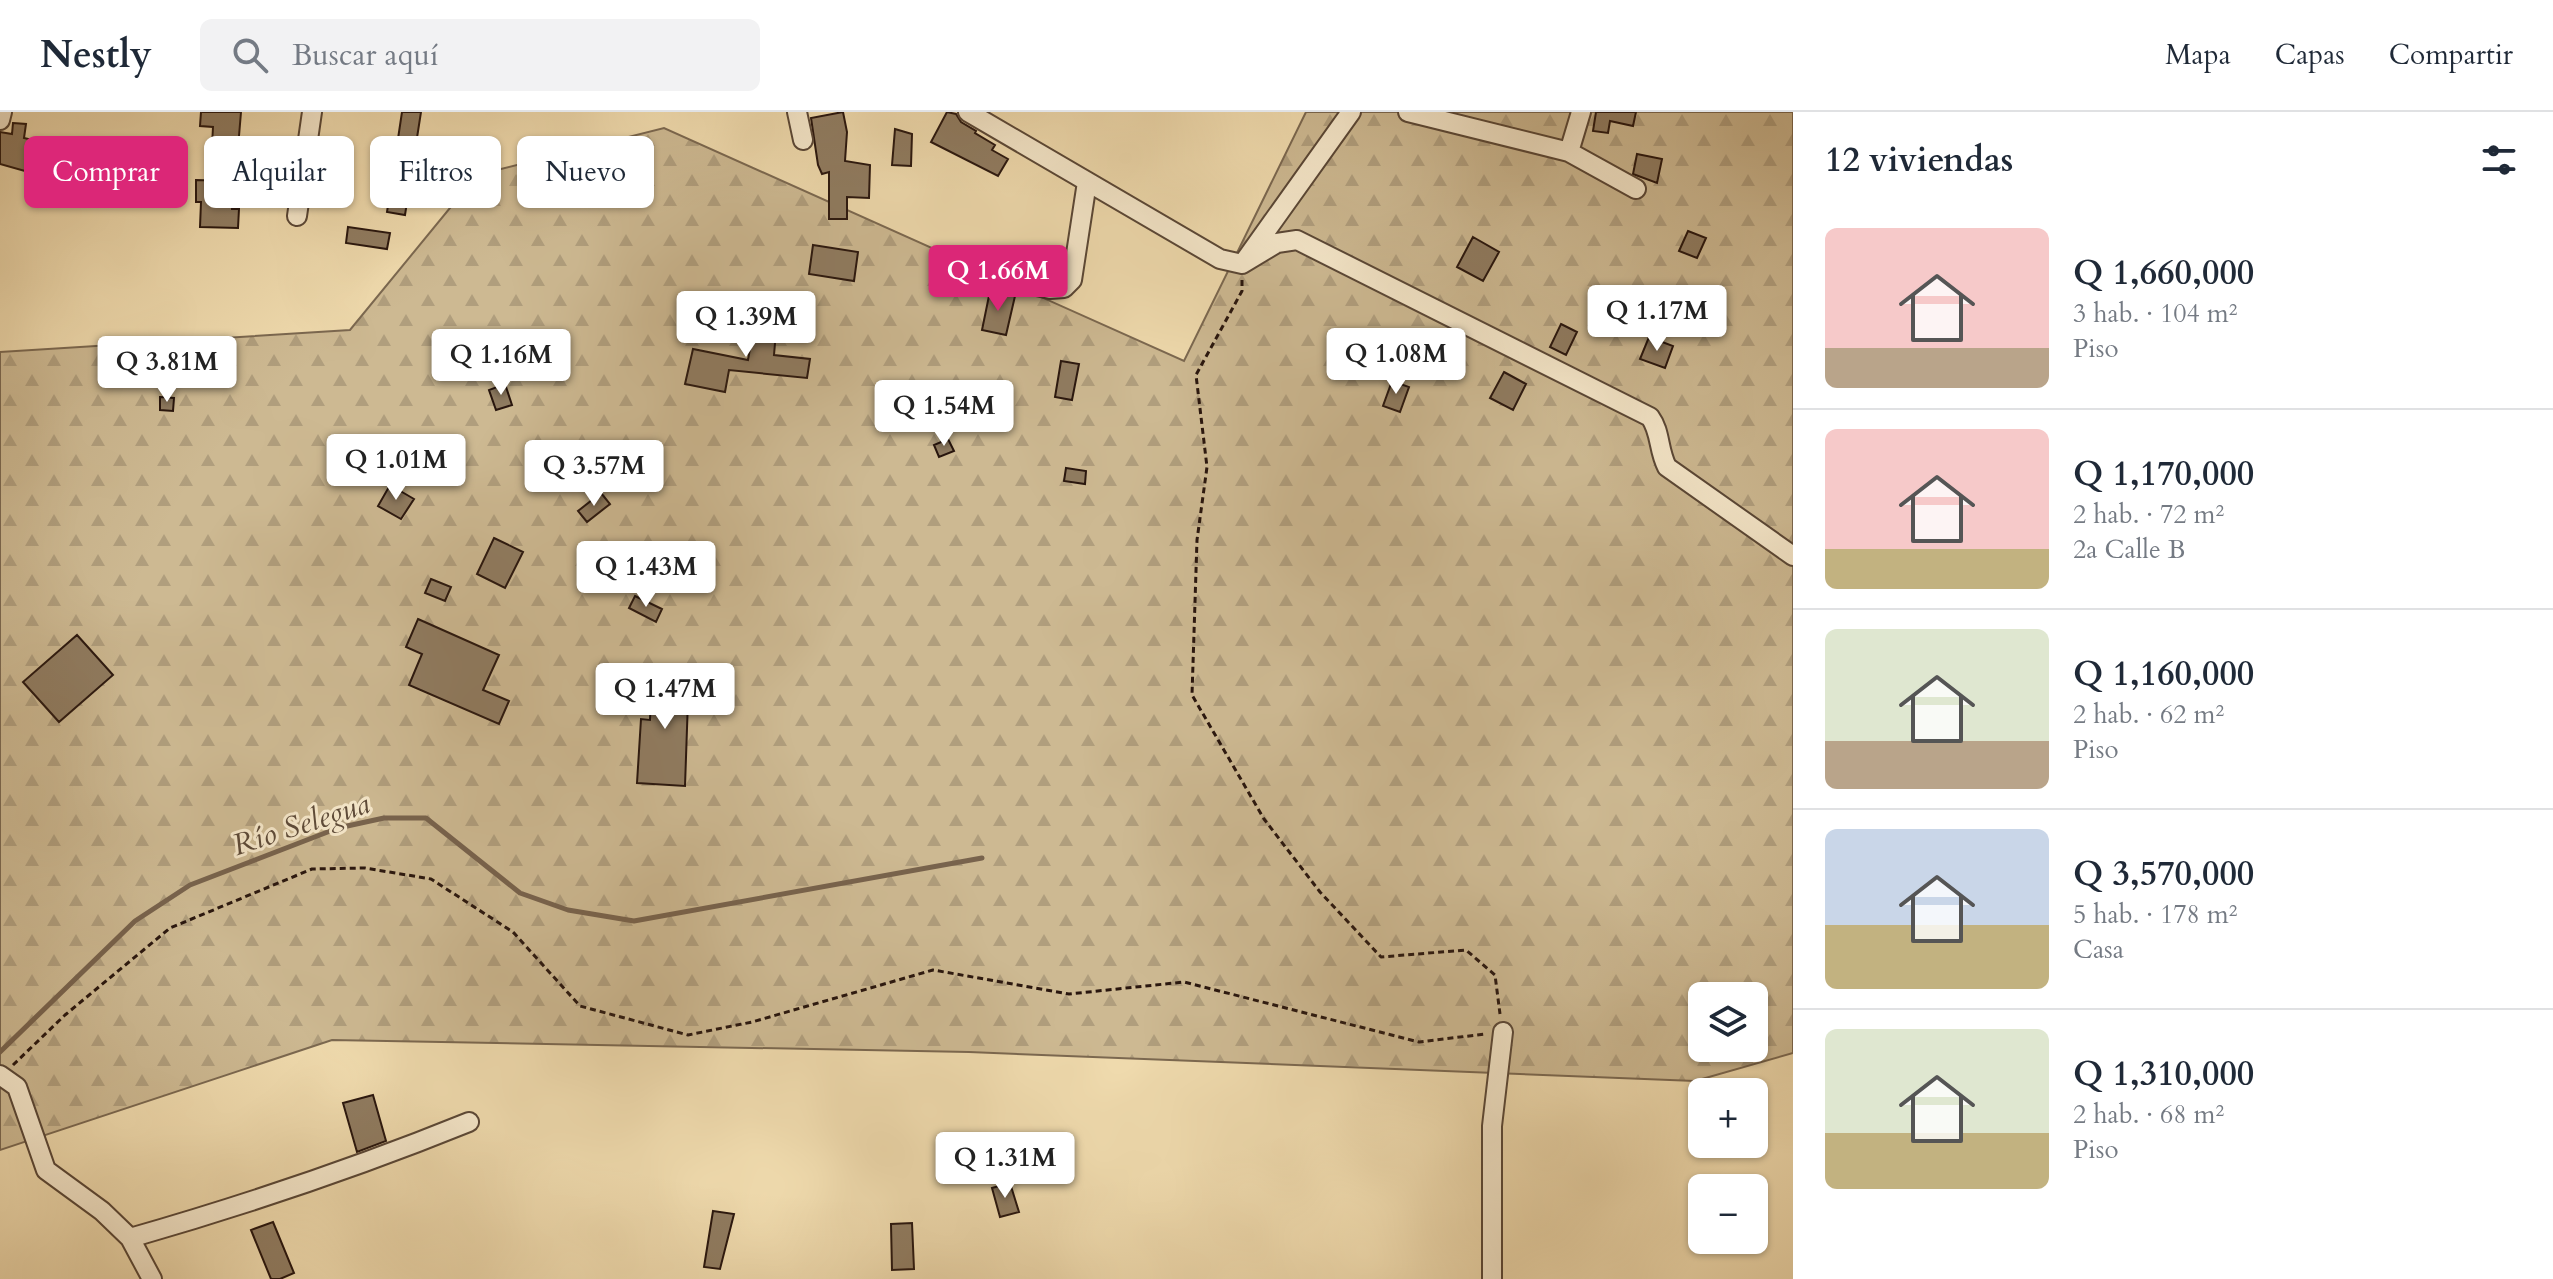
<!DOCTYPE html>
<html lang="es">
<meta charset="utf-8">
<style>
body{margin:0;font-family:Cardo,serif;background:#f2f2f3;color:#1f2937;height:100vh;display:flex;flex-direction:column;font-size:30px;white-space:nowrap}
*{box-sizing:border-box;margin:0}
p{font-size:26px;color:#747a83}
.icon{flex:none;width:44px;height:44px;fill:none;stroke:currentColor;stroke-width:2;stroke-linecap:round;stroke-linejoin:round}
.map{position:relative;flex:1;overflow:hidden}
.panel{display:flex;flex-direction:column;background:#fff;width:760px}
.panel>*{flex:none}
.guide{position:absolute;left:24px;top:24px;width:760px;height:72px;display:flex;gap:16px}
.controls{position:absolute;left:1688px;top:870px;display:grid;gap:16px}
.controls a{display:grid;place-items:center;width:80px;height:80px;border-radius:12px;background:#fff;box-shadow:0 2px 6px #0004;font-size:40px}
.price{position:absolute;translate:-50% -68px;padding:0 18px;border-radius:8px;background:#fff;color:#222;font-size:26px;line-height:52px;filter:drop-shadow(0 2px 4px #0008)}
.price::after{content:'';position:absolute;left:50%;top:48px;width:24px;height:18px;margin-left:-12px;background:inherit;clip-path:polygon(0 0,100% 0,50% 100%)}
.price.active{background:#db2777;color:#fff}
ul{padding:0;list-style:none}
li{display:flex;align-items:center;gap:24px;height:200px;padding:0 32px}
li+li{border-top:2px solid #e0e1e3}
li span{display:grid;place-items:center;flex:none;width:224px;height:160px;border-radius:12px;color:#555}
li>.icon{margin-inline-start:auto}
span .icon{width:96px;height:96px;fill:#fffc;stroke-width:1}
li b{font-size:34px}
h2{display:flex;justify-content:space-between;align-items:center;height:96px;padding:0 32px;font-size:34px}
.pill{padding:0 28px;border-radius:12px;background:#fff;box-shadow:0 2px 6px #0004;font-size:28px;line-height:72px}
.pill.active{background:#db2777;color:#fff}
header{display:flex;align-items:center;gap:48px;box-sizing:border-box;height:112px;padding:0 40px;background:#fff;border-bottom:2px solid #e0e1e3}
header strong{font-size:38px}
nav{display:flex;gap:44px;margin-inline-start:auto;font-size:28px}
.search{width:560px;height:72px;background:#f2f2f3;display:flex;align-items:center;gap:20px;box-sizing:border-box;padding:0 28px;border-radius:12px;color:#747a83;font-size:30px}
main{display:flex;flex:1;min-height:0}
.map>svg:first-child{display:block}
.forest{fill:url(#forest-firs);stroke:#7b6850;stroke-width:2;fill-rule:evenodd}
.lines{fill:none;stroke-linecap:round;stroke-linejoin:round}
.stream{stroke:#78634d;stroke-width:5}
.building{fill:#907c61;stroke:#29160e;stroke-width:2}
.minor-casing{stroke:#5a4736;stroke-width:22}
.path{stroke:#29160e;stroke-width:3;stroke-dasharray:6 4;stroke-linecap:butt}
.minor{stroke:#f5e7ca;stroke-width:18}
.labels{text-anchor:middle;stroke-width:6;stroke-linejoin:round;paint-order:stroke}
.water-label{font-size:30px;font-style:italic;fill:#5d4a38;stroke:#f5e7ca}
</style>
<header>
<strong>Nestly</strong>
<div class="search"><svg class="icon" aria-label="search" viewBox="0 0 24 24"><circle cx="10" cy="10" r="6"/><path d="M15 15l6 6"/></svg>Buscar aquí</div>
<nav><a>Mapa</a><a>Capas</a><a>Compartir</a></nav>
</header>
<main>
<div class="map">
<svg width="1793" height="1167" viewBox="0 0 1793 1167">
<defs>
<pattern id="forest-firs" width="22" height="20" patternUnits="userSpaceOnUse" patternTransform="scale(2)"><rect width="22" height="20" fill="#cdb992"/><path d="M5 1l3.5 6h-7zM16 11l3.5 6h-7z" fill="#b09e7d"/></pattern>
</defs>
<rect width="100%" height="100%" fill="#efdaad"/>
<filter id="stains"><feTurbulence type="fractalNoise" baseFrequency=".0025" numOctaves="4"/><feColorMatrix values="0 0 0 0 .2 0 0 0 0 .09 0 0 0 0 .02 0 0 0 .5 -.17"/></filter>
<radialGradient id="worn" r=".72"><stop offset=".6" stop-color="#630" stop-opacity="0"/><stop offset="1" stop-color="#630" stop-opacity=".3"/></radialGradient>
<path class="forest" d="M 1306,0 L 1793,0 L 1793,941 L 1695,969 L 969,940 L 332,928 L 0,1038 L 0,240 L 350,218 L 477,63 L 664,16 L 1184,249 ZM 1702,884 L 1754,884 L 1754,936 L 1702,936 Z"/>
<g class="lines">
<path class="stream" d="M 0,940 L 135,809 L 190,773 L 338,716 L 384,706 L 426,706 L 520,781 L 568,798 L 634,809 L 982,746"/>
</g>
<path class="building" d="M 201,0 L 241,0 L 238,36 L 212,34 L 213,15 L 200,14 Z
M 402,0 L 421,0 L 405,103 L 387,100 Z
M 843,0 L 847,20 L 845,49 L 870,53 L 869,86 L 847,85 L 847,107 L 829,107 L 829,60 L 822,62 L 818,53 L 811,6 Z
M 947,0 L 956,2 L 961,10 L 976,19 L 975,21 L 995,33 L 992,38 L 1008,47 L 998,64 L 931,30 Z
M 1596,0 L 1636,0 L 1633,14 L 1610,9 L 1608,21 L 1593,19 Z
M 13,11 L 26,12 L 24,26 L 41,30 L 32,61 L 0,52 L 0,20 L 12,22 Z
M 895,17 L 912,22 L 911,54 L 892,53 Z
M 1637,42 L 1662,47 L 1657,71 L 1633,62 Z
M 196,68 L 231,69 L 232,97 L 239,97 L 238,116 L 200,115 L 201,90 L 196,90 Z
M 348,115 L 390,121 L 387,137 L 346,131 Z
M 1688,119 L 1706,126 L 1697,146 L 1679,139 Z
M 1473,125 L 1499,140 L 1483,169 L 1457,155 Z
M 813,133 L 858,140 L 854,169 L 809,162 Z
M 990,179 L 1015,184 L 1006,223 L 982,218 Z
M 760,195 L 778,196 L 774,243 L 810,247 L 807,266 L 729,258 L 725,280 L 685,272 L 693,237 L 748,248 L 752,225 L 758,226 Z
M 1561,212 L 1577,220 L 1566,243 L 1550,235 Z
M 1649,225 L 1673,234 L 1665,256 L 1640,247 Z
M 1061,249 L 1079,252 L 1072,288 L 1055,285 Z
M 1504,260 L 1526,272 L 1513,298 L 1490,286 Z
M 1392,269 L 1409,275 L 1400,300 L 1383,294 Z
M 505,272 L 512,293 L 496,298 L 489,278 Z
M 160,285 L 174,286 L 173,299 L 160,298 Z
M 948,327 L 954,339 L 939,345 L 934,333 Z
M 1066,356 L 1086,359 L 1085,372 L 1064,369 Z
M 390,373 L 414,387 L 401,407 L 378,394 Z
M 601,381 L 610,392 L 587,410 L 578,399 Z
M 494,426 L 523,440 L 505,476 L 477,462 Z
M 431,467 L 451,475 L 445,489 L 425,481 Z
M 635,484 L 662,497 L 656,510 L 629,496 Z
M 418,507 L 499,543 L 483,578 L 509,589 L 499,612 L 409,573 L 422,542 L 406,535 Z
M 77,523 L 113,563 L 59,610 L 23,570 Z
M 652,558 L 689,559 L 685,674 L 637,671 L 641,607 L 650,608 Z
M 373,983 L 386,1029 L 357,1040 L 343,991 Z
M 1010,1071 L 1019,1100 L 1000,1105 L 992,1076 Z
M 713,1099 L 734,1102 L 720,1157 L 704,1155 Z
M 273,1110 L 294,1161 L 280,1167 L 271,1167 L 251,1118 Z
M 912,1111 L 914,1157 L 892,1158 L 891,1112 Z"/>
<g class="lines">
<defs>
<path id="minor" d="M 797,0 L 803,28
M 968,0 L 1220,147 L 1242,152 L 1277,131 L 1297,128 L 1650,305 C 1661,320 1658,338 1667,355 L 1793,444
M 1408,0 L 1569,40 L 1636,77
M 0,8 L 2,0
M 1569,40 L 1581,0
M 297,104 L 312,0
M 1246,147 L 1351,0
M 941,152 L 1050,177 L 1064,176 L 1072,168 L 1087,70
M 0,963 L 17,975 L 46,1058 L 102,1099 L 130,1126 L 152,1167
M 130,1126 C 245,1093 358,1055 469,1010
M 1492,1167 L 1492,1014 L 1503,920"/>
</defs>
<use href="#minor" class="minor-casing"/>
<path class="path" d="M 1242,168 L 1242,179 L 1196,263 L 1207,355 L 1197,428 L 1192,583 L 1264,707 L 1320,780 L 1381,845 L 1466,838 L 1495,863 L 1500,902
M 13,953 L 65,903 L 170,816 L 312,757 L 365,756 L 431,767 L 513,820 L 580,894 L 688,923 L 752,910 L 933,858 L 1069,882 L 1184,870 L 1419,930 L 1485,922"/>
<use href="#minor" class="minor"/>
</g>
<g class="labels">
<g class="water-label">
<text transform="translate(301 712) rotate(-18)" y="10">Río Selegua</text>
</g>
</g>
<rect width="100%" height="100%" filter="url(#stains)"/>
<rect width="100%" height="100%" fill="url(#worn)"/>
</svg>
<div class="controls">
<a><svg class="icon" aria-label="layers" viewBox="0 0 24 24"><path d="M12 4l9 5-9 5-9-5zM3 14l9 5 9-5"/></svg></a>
<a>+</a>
<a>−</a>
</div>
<b class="price active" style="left:998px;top:201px">Q 1.66M</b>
<b class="price" style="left:1657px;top:241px">Q 1.17M</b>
<b class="price" style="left:746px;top:247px">Q 1.39M</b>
<b class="price" style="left:1396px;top:284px">Q 1.08M</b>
<b class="price" style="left:501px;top:285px">Q 1.16M</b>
<b class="price" style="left:167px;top:292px">Q 3.81M</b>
<b class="price" style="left:944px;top:336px">Q 1.54M</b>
<b class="price" style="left:396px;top:390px">Q 1.01M</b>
<b class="price" style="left:594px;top:396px">Q 3.57M</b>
<b class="price" style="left:646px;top:497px">Q 1.43M</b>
<b class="price" style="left:665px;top:619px">Q 1.47M</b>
<b class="price" style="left:1005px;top:1088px">Q 1.31M</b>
<div class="guide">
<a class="pill active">Comprar</a>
<a class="pill">Alquilar</a>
<a class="pill">Filtros</a>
<a class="pill">Nuevo</a>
</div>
</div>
<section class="panel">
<h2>12 viviendas<svg class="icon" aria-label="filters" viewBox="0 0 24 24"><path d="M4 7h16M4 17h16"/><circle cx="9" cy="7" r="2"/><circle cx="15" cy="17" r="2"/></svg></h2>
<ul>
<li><span style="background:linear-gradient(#f6c9c9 75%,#b9a48a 0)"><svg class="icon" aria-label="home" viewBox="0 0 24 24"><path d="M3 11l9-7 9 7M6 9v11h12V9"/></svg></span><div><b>Q 1,660,000</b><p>3 hab. · 104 m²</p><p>Piso</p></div></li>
<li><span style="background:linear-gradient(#f6c9c9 75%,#c2b280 0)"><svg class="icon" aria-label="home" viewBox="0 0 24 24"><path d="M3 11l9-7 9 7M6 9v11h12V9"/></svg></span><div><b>Q 1,170,000</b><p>2 hab. · 72 m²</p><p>2a Calle B</p></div></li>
<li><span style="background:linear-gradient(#dfe7d0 70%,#b9a48a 0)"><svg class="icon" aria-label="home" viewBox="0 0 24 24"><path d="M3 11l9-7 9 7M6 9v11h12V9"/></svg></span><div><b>Q 1,160,000</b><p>2 hab. · 62 m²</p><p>Piso</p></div></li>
<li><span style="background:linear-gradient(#c9d6e8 60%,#c2b280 0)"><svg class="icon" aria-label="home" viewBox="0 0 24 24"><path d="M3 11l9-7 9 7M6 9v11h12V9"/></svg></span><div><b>Q 3,570,000</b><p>5 hab. · 178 m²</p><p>Casa</p></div></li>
<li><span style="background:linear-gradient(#dfe7d0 65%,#c2b280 0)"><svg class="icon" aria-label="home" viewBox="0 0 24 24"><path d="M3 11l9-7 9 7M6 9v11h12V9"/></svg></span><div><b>Q 1,310,000</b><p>2 hab. · 68 m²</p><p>Piso</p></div></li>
</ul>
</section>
</main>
